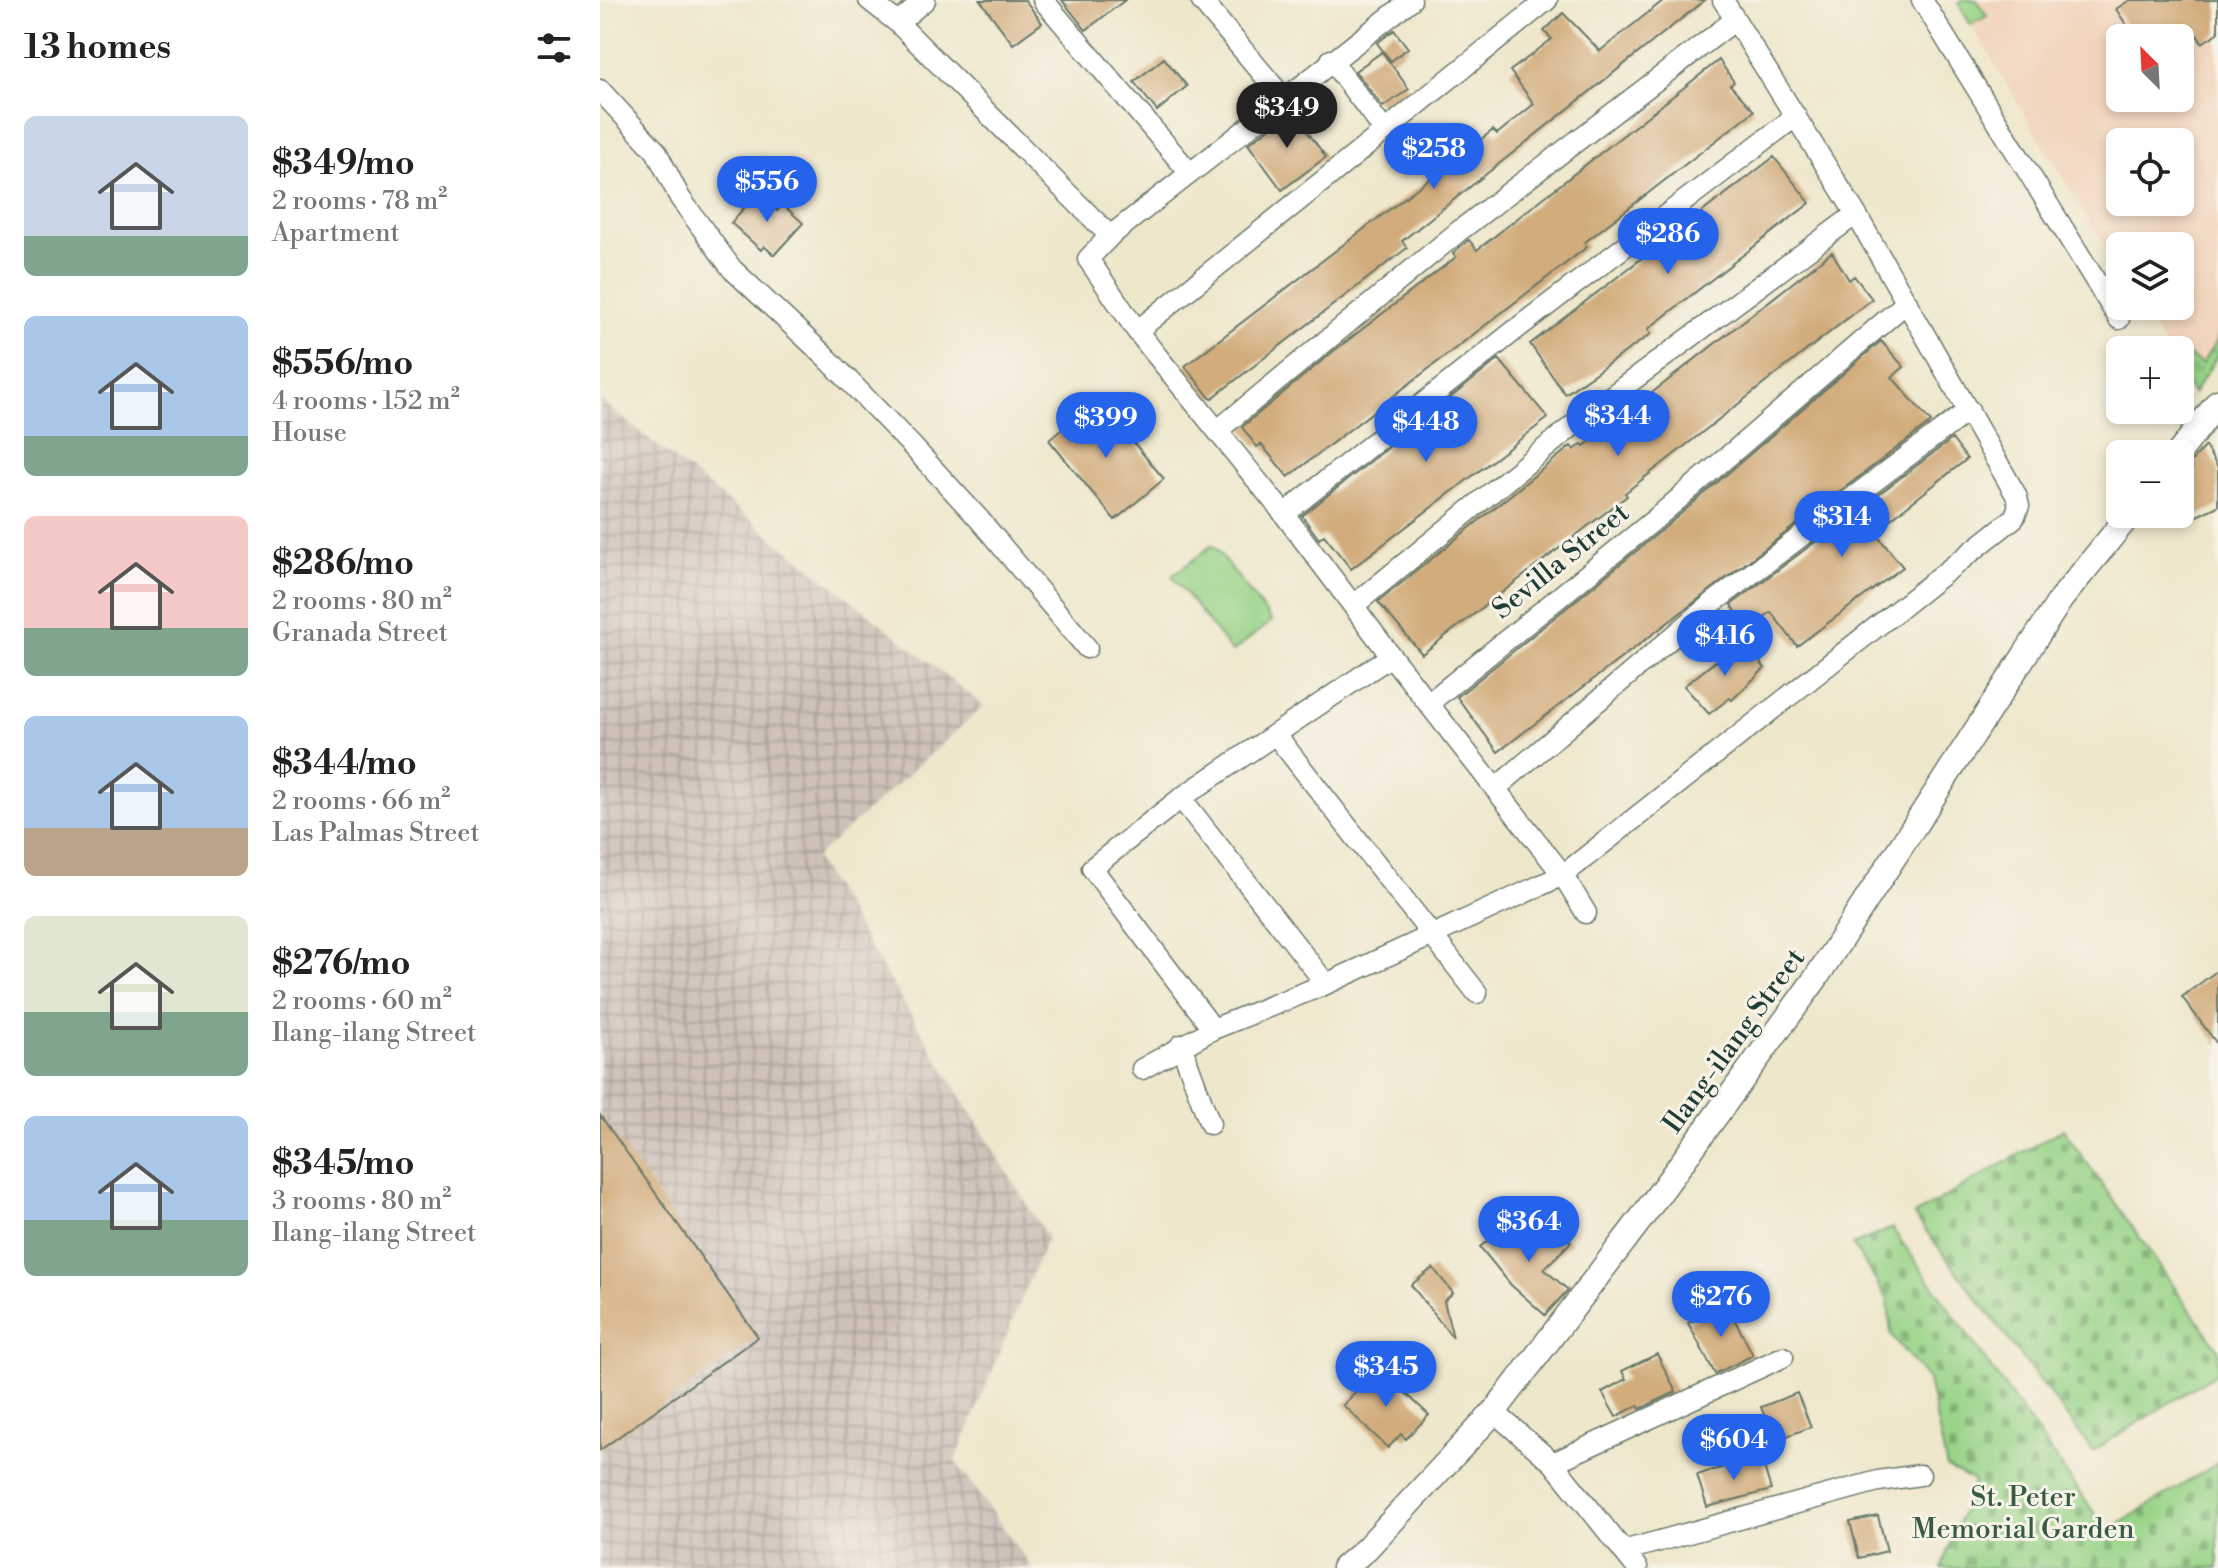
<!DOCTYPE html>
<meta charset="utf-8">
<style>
body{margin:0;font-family:"Libre Bodoni",serif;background:#f6f6f6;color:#222;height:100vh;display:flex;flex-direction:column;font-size:30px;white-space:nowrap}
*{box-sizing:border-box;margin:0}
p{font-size:26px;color:#767676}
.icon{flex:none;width:44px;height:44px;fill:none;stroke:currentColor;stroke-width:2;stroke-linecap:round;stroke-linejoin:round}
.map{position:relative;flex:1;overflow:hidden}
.panel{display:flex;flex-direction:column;background:#fff;width:600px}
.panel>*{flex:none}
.needle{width:52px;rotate:336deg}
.buttons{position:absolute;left:1506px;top:24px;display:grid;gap:16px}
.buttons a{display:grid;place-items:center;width:88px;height:88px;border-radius:12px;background:#fff;box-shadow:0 4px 12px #0003;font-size:40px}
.price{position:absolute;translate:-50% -68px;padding:0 18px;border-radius:28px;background:#2563eb;color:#fff;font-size:26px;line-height:52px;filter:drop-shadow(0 2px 4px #0008)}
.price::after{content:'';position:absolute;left:50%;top:48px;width:24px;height:18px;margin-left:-12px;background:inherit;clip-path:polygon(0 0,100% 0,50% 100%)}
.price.current{background:#222;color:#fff}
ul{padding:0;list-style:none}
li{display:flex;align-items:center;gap:24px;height:200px;padding:0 24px}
li span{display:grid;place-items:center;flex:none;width:224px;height:160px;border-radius:12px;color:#555}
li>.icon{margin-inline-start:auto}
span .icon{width:96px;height:96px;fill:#fffc;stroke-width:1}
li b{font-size:34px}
h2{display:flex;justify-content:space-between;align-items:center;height:96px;padding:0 24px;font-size:34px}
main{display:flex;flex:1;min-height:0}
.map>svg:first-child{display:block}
.built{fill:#f2d5bd;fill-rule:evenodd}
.industrial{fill:url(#industrial-grid)}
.grass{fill:url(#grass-tufts);stroke:#5c885e;stroke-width:2}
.cemetery{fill:url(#cemetery-stones);stroke:#5c885e;stroke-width:2}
.pitch{fill:#99d488;stroke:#5c885e;stroke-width:2}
.building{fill:#d2ac7c}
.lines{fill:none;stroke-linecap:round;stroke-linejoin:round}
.minor-casing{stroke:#687869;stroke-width:23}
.tertiary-casing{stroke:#687869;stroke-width:27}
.minor{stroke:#fff;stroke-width:20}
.tertiary{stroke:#fff;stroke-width:24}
.labels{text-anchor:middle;stroke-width:6;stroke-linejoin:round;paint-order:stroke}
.street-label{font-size:28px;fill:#1f3d34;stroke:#f7f3e8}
.park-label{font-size:28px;fill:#375b45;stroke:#f7f3e8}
</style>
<main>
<section class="panel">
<h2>13 homes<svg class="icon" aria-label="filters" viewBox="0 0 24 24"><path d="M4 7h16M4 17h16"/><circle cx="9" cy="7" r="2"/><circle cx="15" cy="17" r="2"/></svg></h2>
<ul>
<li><span style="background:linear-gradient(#c9d6e8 75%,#7fa58c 0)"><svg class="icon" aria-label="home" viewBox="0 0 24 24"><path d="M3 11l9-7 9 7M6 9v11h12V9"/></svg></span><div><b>$349/mo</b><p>2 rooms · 78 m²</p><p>Apartment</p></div></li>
<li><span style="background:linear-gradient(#a9c7e8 75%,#7fa58c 0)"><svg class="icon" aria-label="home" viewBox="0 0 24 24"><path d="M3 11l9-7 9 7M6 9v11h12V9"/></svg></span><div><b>$556/mo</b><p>4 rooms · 152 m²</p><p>House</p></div></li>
<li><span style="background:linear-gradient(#f6c9c9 70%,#7fa58c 0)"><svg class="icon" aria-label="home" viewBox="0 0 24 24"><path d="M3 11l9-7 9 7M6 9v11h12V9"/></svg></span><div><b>$286/mo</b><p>2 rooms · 80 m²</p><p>Granada Street</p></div></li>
<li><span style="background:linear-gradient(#a9c7e8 70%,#b9a48a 0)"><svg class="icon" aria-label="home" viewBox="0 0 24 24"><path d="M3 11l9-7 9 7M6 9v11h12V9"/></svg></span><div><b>$344/mo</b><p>2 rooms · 66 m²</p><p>Las Palmas Street</p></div></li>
<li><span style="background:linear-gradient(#dfe7d0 60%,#7fa58c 0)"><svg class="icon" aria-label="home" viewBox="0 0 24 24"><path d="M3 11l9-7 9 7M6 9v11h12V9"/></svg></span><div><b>$276/mo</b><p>2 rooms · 60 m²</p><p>Ilang-ilang Street</p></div></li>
<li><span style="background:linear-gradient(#a9c7e8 65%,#7fa58c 0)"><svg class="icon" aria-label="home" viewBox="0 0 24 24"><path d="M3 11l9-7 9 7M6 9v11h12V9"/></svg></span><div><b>$345/mo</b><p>3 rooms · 80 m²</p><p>Ilang-ilang Street</p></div></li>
</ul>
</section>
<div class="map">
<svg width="1618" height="1568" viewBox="0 0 1618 1568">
<defs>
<pattern id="industrial-grid" width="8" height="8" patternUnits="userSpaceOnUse" patternTransform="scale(2)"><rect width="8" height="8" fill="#cfc1ba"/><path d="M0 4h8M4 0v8" fill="none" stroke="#a79e98"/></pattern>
<pattern id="grass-tufts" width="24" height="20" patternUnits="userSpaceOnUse" patternTransform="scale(2)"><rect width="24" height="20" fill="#99d488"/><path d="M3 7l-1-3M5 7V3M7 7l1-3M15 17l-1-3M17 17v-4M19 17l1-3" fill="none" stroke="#7cad70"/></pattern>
<pattern id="cemetery-stones" width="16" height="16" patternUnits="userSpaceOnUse" patternTransform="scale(2)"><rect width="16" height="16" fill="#99d488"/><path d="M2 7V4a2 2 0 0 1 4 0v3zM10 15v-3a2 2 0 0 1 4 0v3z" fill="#7cad70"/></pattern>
</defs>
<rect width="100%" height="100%" fill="#f7f3e8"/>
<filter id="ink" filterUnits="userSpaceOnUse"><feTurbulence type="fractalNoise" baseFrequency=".0125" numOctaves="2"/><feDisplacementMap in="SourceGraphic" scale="16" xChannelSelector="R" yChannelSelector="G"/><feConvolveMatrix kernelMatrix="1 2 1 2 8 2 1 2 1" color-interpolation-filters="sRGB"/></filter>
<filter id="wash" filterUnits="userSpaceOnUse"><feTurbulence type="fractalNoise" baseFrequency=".006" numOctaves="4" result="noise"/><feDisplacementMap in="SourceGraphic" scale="32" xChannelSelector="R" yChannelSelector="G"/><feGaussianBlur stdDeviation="1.8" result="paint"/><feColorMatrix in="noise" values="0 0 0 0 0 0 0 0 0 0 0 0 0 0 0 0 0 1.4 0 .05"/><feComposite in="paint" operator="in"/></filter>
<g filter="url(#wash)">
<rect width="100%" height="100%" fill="#efe7cc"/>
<path class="built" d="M 1362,0 L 1618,0 L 1618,355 L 1593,394 L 1580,373 L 1580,350 L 1566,350 L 1540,306 L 1580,306 L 1580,246 L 1520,246 L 1520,273 L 1358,3 ZM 1520,38 L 1580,38 L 1580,98 L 1520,98 ZM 1520,142 L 1580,142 L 1580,202 L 1520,202 Z"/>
<path class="industrial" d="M 0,400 L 384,706 L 215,858 L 447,1237 L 355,1461 L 432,1568 L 340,1568 L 337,1564 L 330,1568 L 0,1568 Z"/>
<path class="grass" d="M 1362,0 L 1377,0 L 1387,16 L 1371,25 L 1358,3 Z
M 1618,338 L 1618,355 L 1593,394 L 1580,373 L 1580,353 L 1582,352 L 1602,364 Z"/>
<path class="cemetery" d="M 1463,1129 L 1618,1349 L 1618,1372 L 1493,1451 L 1314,1215 Z
M 1292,1228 L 1507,1531 L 1618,1463 L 1618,1568 L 1341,1568 L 1374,1481 L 1347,1468 L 1328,1380 L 1291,1335 L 1288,1300 L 1253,1245 Z"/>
<path class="pitch" d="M 613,545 L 672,621 L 632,652 L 572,576 Z"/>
<g id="blocks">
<path class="building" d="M 380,0 L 425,0 L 442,23 L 413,44 Z
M 462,0 L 525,0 L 486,30 Z
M 1064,0 L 1105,0 L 802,241 L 807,248 L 611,399 L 585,366 L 893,130 L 897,134 L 934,104 L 910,71 L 952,39 L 944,31 L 963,13 L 1000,51 Z
M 1530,0 L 1618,0 L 1618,33 L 1602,43 L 1592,27 L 1574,38 L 1535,38 L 1516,9 Z
M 794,30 L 808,48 L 791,61 L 777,43 Z
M 782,52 L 809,89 L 783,107 L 755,71 Z
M 564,58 L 587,86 L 557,111 L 534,82 Z
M 1119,60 L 1134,82 L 1130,85 L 1154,111 L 984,243 L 987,247 L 688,477 L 661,444 L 657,447 L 642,427 L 730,354 L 856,257 L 853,253 L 867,241 L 869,240 L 877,250 Z
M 692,111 L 726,157 L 682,190 L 648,144 Z
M 1174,157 L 1210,203 L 1048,329 L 1051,334 L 965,394 L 930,344 Z
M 157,193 L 177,211 L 183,205 L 203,223 L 174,255 L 164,246 L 161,250 L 131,223 Z
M 1232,252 L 1249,280 L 1254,276 L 1272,299 L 1025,493 L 1027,496 L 822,654 L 778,602 L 971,446 L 974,450 L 982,444 L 984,446 Z
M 1281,341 L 1304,367 L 1292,377 L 1331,422 L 898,752 L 857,697 L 1062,530 Z
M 899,359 L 948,418 L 751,569 L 724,535 L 719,539 L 702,516 Z
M 497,399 L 564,479 L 515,520 L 449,440 Z
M 1352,439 L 1367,459 L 1274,532 L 1303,567 L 1197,646 L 1171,612 L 1150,629 L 1131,605 Z
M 1605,446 L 1618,468 L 1618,506 L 1580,524 L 1580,475 L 1592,469 L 1589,464 Z
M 1142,641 L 1165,668 L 1132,700 L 1130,698 L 1109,714 L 1084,686 Z
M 1618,970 L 1618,1045 L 1582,997 Z
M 0,1115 L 158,1337 L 0,1450 Z
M 950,1222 L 971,1242 L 944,1269 L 968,1290 L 945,1315 L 911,1285 L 880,1247 L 907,1225 L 925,1247 Z
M 833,1268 L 853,1293 L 844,1301 L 853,1338 L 811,1285 Z
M 1126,1303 L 1153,1355 L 1115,1374 L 1088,1323 Z
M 1057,1354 L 1076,1392 L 1040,1409 L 1038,1405 L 1016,1417 L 1002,1392 L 1026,1379 L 1022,1371 Z
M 779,1368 L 829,1415 L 806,1439 L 801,1434 L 788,1448 L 743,1405 Z
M 1197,1393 L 1211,1427 L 1174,1441 L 1161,1407 Z
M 1161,1456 L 1171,1490 L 1107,1507 L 1097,1475 Z
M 1278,1516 L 1287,1551 L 1259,1558 L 1250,1522 Z"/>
</g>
</g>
<g filter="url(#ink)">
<use href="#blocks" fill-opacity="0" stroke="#687869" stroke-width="2"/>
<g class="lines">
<defs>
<path id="minor" d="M 269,0 L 298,23 L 510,236
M 443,0 L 590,173
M 601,0 L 684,99
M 811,0 L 510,236 L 488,259 L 537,331 L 684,514 L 791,656 L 963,875 L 986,913
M 1322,0 L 1519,319
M 298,23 L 325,0
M 731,60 L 784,130
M 0,90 L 56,151 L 80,198 L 132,269 L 227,358 L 313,447 L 379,519 L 487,648
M 537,331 L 947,0
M 618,430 L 859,231 L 1135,20
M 684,514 L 919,327 L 1196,116
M 753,606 L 982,418 L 1256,214
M 829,703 L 1054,520 L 1307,302
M 676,735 L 877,993
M 895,789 L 1110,605 L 1369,410
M 581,798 L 726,984
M 613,1029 L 492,868 L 581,798 L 791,656
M 581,1045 L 610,1124
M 542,1069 L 613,1029 L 726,984 L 963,875 L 1414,518 L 1419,506 L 1416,495 L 1256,214 L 1123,0
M 894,1412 L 953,1463 L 1037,1568
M 953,1463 L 1183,1357
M 1023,1551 L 1278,1481 L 1320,1475"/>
<path id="tertiary" d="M 1578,454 L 1618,402
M 744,1568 L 766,1549 L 894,1412 L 1043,1216 L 1216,978 L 1461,599 L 1530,514"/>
</defs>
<use href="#minor" class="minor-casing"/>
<use href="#tertiary" class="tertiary-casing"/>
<use href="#minor" class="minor"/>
<use href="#tertiary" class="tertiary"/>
</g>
</g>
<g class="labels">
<g class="street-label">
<text transform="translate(960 560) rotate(-39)" y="10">Sevilla Street</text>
<text transform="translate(1133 1040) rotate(-54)" y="10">Ilang-ilang Street</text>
</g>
<g class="park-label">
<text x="1423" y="1506">St. Peter<tspan x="1423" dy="32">Memorial Garden</tspan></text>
</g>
</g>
</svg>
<div class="buttons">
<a><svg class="needle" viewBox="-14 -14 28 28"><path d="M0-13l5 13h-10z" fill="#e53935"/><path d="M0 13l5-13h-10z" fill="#767676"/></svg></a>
<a><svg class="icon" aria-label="locate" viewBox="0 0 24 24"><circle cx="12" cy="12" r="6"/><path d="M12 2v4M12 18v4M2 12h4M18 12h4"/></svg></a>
<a><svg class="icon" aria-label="layers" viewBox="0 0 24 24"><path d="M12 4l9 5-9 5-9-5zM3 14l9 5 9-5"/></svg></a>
<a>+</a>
<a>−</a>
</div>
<b class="price current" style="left:687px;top:150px">$349</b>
<b class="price" style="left:834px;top:191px">$258</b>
<b class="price" style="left:167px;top:224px">$556</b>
<b class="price" style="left:1068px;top:276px">$286</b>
<b class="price" style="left:1018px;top:458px">$344</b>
<b class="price" style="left:506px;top:460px">$399</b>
<b class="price" style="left:826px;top:464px">$448</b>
<b class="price" style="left:1242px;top:559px">$314</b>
<b class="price" style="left:1125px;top:678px">$416</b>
<b class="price" style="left:929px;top:1264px">$364</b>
<b class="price" style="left:1121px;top:1339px">$276</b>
<b class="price" style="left:786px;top:1409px">$345</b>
<b class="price" style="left:1134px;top:1482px">$604</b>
</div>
</main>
